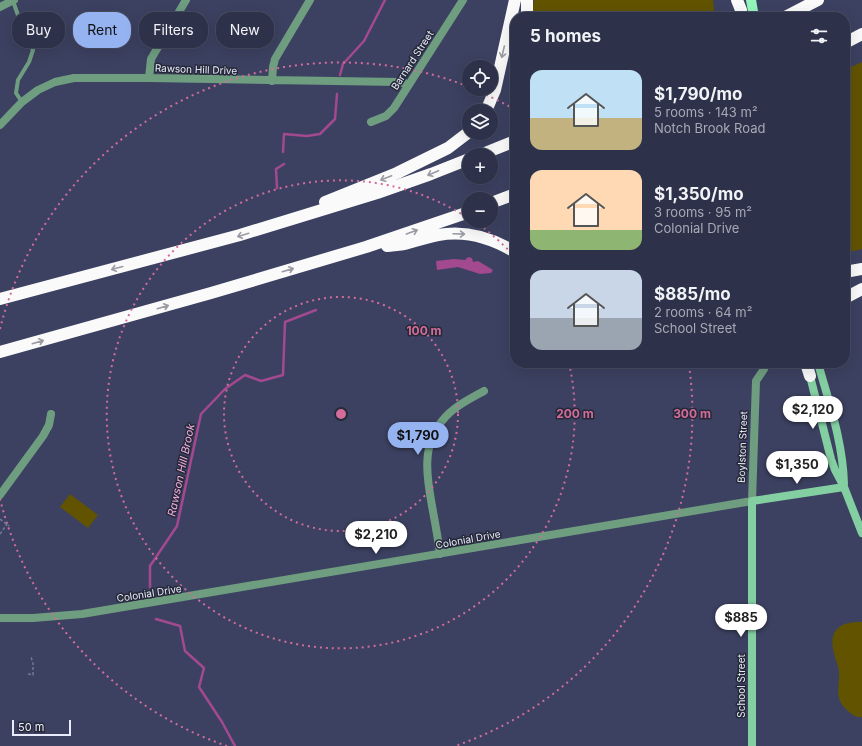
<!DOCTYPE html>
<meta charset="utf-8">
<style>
body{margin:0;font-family:Inter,sans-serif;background:#353950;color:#f1f3f6;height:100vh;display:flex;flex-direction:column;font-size:15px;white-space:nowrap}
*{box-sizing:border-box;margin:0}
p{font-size:13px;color:#a7a9b4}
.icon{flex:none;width:22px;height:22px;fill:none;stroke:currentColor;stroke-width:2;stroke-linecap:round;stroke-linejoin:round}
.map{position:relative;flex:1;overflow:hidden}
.sheet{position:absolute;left:510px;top:12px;width:340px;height:356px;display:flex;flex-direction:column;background:#2d3149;border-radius:16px;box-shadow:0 4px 16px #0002,0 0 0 1px #484c61}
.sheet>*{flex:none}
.hud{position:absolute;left:12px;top:12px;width:380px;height:36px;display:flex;gap:8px}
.fabs{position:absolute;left:462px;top:60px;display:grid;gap:8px}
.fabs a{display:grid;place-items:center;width:36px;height:36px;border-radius:50%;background:#2d3149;box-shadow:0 4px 16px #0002,0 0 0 1px #484c61;font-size:20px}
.scale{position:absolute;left:12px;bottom:10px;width:59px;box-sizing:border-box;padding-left:4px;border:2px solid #e9ecfc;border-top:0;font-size:11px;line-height:14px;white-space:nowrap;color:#e9ecfc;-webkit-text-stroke:3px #262938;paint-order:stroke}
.price{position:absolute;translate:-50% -34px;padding:0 9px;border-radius:14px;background:#fff;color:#222;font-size:13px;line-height:26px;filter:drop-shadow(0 1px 2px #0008)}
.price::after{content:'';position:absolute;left:50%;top:24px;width:12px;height:9px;margin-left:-6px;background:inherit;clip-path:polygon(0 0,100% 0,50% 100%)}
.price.current{background:#95b2f1;color:#111}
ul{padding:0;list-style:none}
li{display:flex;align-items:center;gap:12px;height:100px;padding:0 20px}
li span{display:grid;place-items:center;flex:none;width:112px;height:80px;border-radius:12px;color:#555}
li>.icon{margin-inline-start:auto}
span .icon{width:48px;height:48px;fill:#fffc;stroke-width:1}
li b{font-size:17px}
h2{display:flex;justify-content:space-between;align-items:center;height:48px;padding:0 20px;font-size:17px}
.pill{padding:0 14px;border-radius:16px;background:#2d3149;box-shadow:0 4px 16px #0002,0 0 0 1px #484c61;font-size:14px;line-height:36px}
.pill.current{background:#95b2f1;color:#111}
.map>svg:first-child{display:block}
.green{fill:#625301}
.water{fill:#a3498f}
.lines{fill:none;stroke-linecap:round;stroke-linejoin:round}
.stream{stroke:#a3498f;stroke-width:2.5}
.path{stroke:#737892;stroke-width:1.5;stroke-dasharray:3 2;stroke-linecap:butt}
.lane{stroke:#6f9d80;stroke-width:4}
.street{stroke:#6f9d80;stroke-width:8}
.secondary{stroke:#84cfa2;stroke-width:8}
.primary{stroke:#94f6bb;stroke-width:10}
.highway{stroke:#fafafa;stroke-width:12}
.oneway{stroke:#9b9ca3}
.ring{fill:none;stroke:#d26d9b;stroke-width:2;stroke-dasharray:2 4}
.labels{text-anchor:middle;stroke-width:3;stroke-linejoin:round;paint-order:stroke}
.street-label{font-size:10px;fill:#e9ecfc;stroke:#262938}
.water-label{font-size:11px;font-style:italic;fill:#f5afe3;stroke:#262938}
.centre{fill:#d26d9b;stroke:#262938;stroke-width:2}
.ring-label{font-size:12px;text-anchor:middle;font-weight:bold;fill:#d26d9b;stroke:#262938;stroke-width:3;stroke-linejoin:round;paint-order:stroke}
</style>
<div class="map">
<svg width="862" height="746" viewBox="0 0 862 746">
<rect width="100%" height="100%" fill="#3c4161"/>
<path class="green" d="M 534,0 L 713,0 L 715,17 L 533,17 L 532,11 Z
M 862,62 L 862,249 L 846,253 L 845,70 Z
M 70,494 L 98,515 L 88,528 L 60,507 Z
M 862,622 L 862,717 C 856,718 853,715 848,711 C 833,698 840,688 839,671 C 838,665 835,659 834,653 C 828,630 840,621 862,622 Z"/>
<path class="water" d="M 468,257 L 472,258 L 473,262 L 478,261 L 493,270 L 491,273 L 480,274 L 458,267 L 437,270 L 436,261 L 454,259 L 465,260 Z"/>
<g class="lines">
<path class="stream" d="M 340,75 L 343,64 L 364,41 L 385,0
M 283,152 L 284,134 L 307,136 L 320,134 L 335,119 L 337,94
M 277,188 L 276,169 L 284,164
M 150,587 L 150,566 L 177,526 L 201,414 L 225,389 L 245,375 L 261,381 L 283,375 L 285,322 L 316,310
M 156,619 L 180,626 L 185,651 L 204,668 L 199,687 L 222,722 L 235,746"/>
<path class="path" d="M 0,519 L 9,526
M 0,534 L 7,524
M 28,674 L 33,675 L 33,663 L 31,657"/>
<path class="lane" d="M 13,1 L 26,38 L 33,50 L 29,62 L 18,80 L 16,93 L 22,102"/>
<path class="street" d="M 0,7 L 14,0
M 149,78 L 151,59 L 186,0
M 272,81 L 273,67 L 275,59 L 310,0
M 371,122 L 386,116 L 394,108 L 463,0
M 0,125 L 22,102 L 38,90 L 55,82 L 74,78 L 149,78 L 398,82 L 408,84
M 0,495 L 43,436 L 49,425 L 51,414
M 440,554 C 438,538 435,522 432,506 C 427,478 421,446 442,421 C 453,407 468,400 484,391
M 0,618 L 33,618 L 82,614 L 752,501 L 756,381 L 764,369"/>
<path class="secondary" d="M 818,363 C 829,403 843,442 844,484
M 809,372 L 831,459 L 835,470 L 844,487 L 862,533
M 752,746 L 752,501 L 844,487"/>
<path class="primary" d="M 751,0 L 754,17"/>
<path class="highway" d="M 527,0 L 527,17
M 737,0 L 741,10
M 785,17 L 818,0
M 845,43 L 862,34
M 486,111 L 495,90 L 515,0
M 480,155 L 515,141
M 325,202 L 397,173 L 448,148 L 469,132
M 491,203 L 515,194
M 387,246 C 394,245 402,245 408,243 C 418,240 428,237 438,235 C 465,230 492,238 515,252
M 845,272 L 862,269
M 845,298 L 862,289
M 0,299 L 240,235 L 377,193 L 431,174 L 469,159
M 0,352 L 211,293 L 366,247 L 469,212
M 806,363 L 810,376"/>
</g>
<defs><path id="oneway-shaft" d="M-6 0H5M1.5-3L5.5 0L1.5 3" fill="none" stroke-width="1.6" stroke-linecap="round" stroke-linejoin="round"/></defs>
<g class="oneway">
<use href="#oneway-shaft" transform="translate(503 52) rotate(103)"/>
<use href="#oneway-shaft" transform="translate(433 173) rotate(157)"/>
<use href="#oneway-shaft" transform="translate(386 178) rotate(159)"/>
<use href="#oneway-shaft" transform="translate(412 232) rotate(-20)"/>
<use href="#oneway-shaft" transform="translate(459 234) rotate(2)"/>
<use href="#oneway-shaft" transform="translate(243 235) rotate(163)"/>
<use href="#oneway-shaft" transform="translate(117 268) rotate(165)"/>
<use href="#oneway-shaft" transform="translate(288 270) rotate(-16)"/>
<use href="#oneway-shaft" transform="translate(163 307) rotate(-16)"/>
<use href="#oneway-shaft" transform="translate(38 342) rotate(-16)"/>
</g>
<g class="ring">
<circle cx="341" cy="414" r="117"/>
<path d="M474 221A234 234 0 0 1 515 257M569 363A234 234 0 1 1 468 218"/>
<path d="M227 746A351 351 0 0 1 0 499M0 329A351 351 0 0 1 467 86M475 90A351 351 0 0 1 514 109M689 365A351 351 0 0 1 455 746"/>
</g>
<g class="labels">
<g class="street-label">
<text transform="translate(412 60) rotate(-57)" y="4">Barnard Street</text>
<text transform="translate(196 69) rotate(2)" y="4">Rawson Hill Drive</text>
<text transform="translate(742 447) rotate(-88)" y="4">Boylston Street</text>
<text transform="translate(468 539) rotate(-10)" y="4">Colonial Drive</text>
<text transform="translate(149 593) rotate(-9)" y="4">Colonial Drive</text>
<text transform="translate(741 686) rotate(-90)" y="4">School Street</text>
</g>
<g class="water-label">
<text transform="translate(181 470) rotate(-78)" y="4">Rawson Hill Brook</text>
</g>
</g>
<circle cx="341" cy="414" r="6" class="centre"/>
<g class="ring-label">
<text x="424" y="335">100 m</text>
<text x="575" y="418">200 m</text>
<text x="692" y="418">300 m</text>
</g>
</svg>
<div class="fabs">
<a><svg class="icon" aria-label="locate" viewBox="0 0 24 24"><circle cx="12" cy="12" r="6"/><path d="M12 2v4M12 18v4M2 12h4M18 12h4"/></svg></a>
<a><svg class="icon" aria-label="layers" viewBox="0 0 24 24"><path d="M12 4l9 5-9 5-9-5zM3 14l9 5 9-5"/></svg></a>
<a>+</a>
<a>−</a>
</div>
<div class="scale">50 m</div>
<b class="price" style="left:813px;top:430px">$2,120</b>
<b class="price current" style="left:418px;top:456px">$1,790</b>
<b class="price" style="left:797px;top:485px">$1,350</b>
<b class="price" style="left:376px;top:555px">$2,210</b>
<b class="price" style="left:741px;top:638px">$885</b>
<div class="hud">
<a class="pill">Buy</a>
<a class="pill current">Rent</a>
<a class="pill">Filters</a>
<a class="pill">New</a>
</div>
<section class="sheet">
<h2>5 homes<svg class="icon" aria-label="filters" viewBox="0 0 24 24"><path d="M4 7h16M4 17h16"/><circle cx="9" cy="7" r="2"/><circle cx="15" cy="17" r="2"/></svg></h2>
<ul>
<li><span style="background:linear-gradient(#bfe0f5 60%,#c2b280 0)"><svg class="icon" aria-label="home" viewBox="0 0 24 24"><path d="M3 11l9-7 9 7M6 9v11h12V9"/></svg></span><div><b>$1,790/mo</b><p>5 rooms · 143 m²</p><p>Notch Brook Road</p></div></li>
<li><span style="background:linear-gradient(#ffd9b3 75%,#8fb573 0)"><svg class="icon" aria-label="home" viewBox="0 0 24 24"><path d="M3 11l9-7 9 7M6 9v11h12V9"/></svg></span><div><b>$1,350/mo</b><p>3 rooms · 95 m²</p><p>Colonial Drive</p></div></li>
<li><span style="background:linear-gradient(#c9d6e8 60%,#9aa5b1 0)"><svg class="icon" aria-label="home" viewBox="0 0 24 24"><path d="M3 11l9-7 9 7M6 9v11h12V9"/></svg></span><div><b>$885/mo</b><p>2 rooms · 64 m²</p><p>School Street</p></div></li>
</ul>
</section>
</div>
